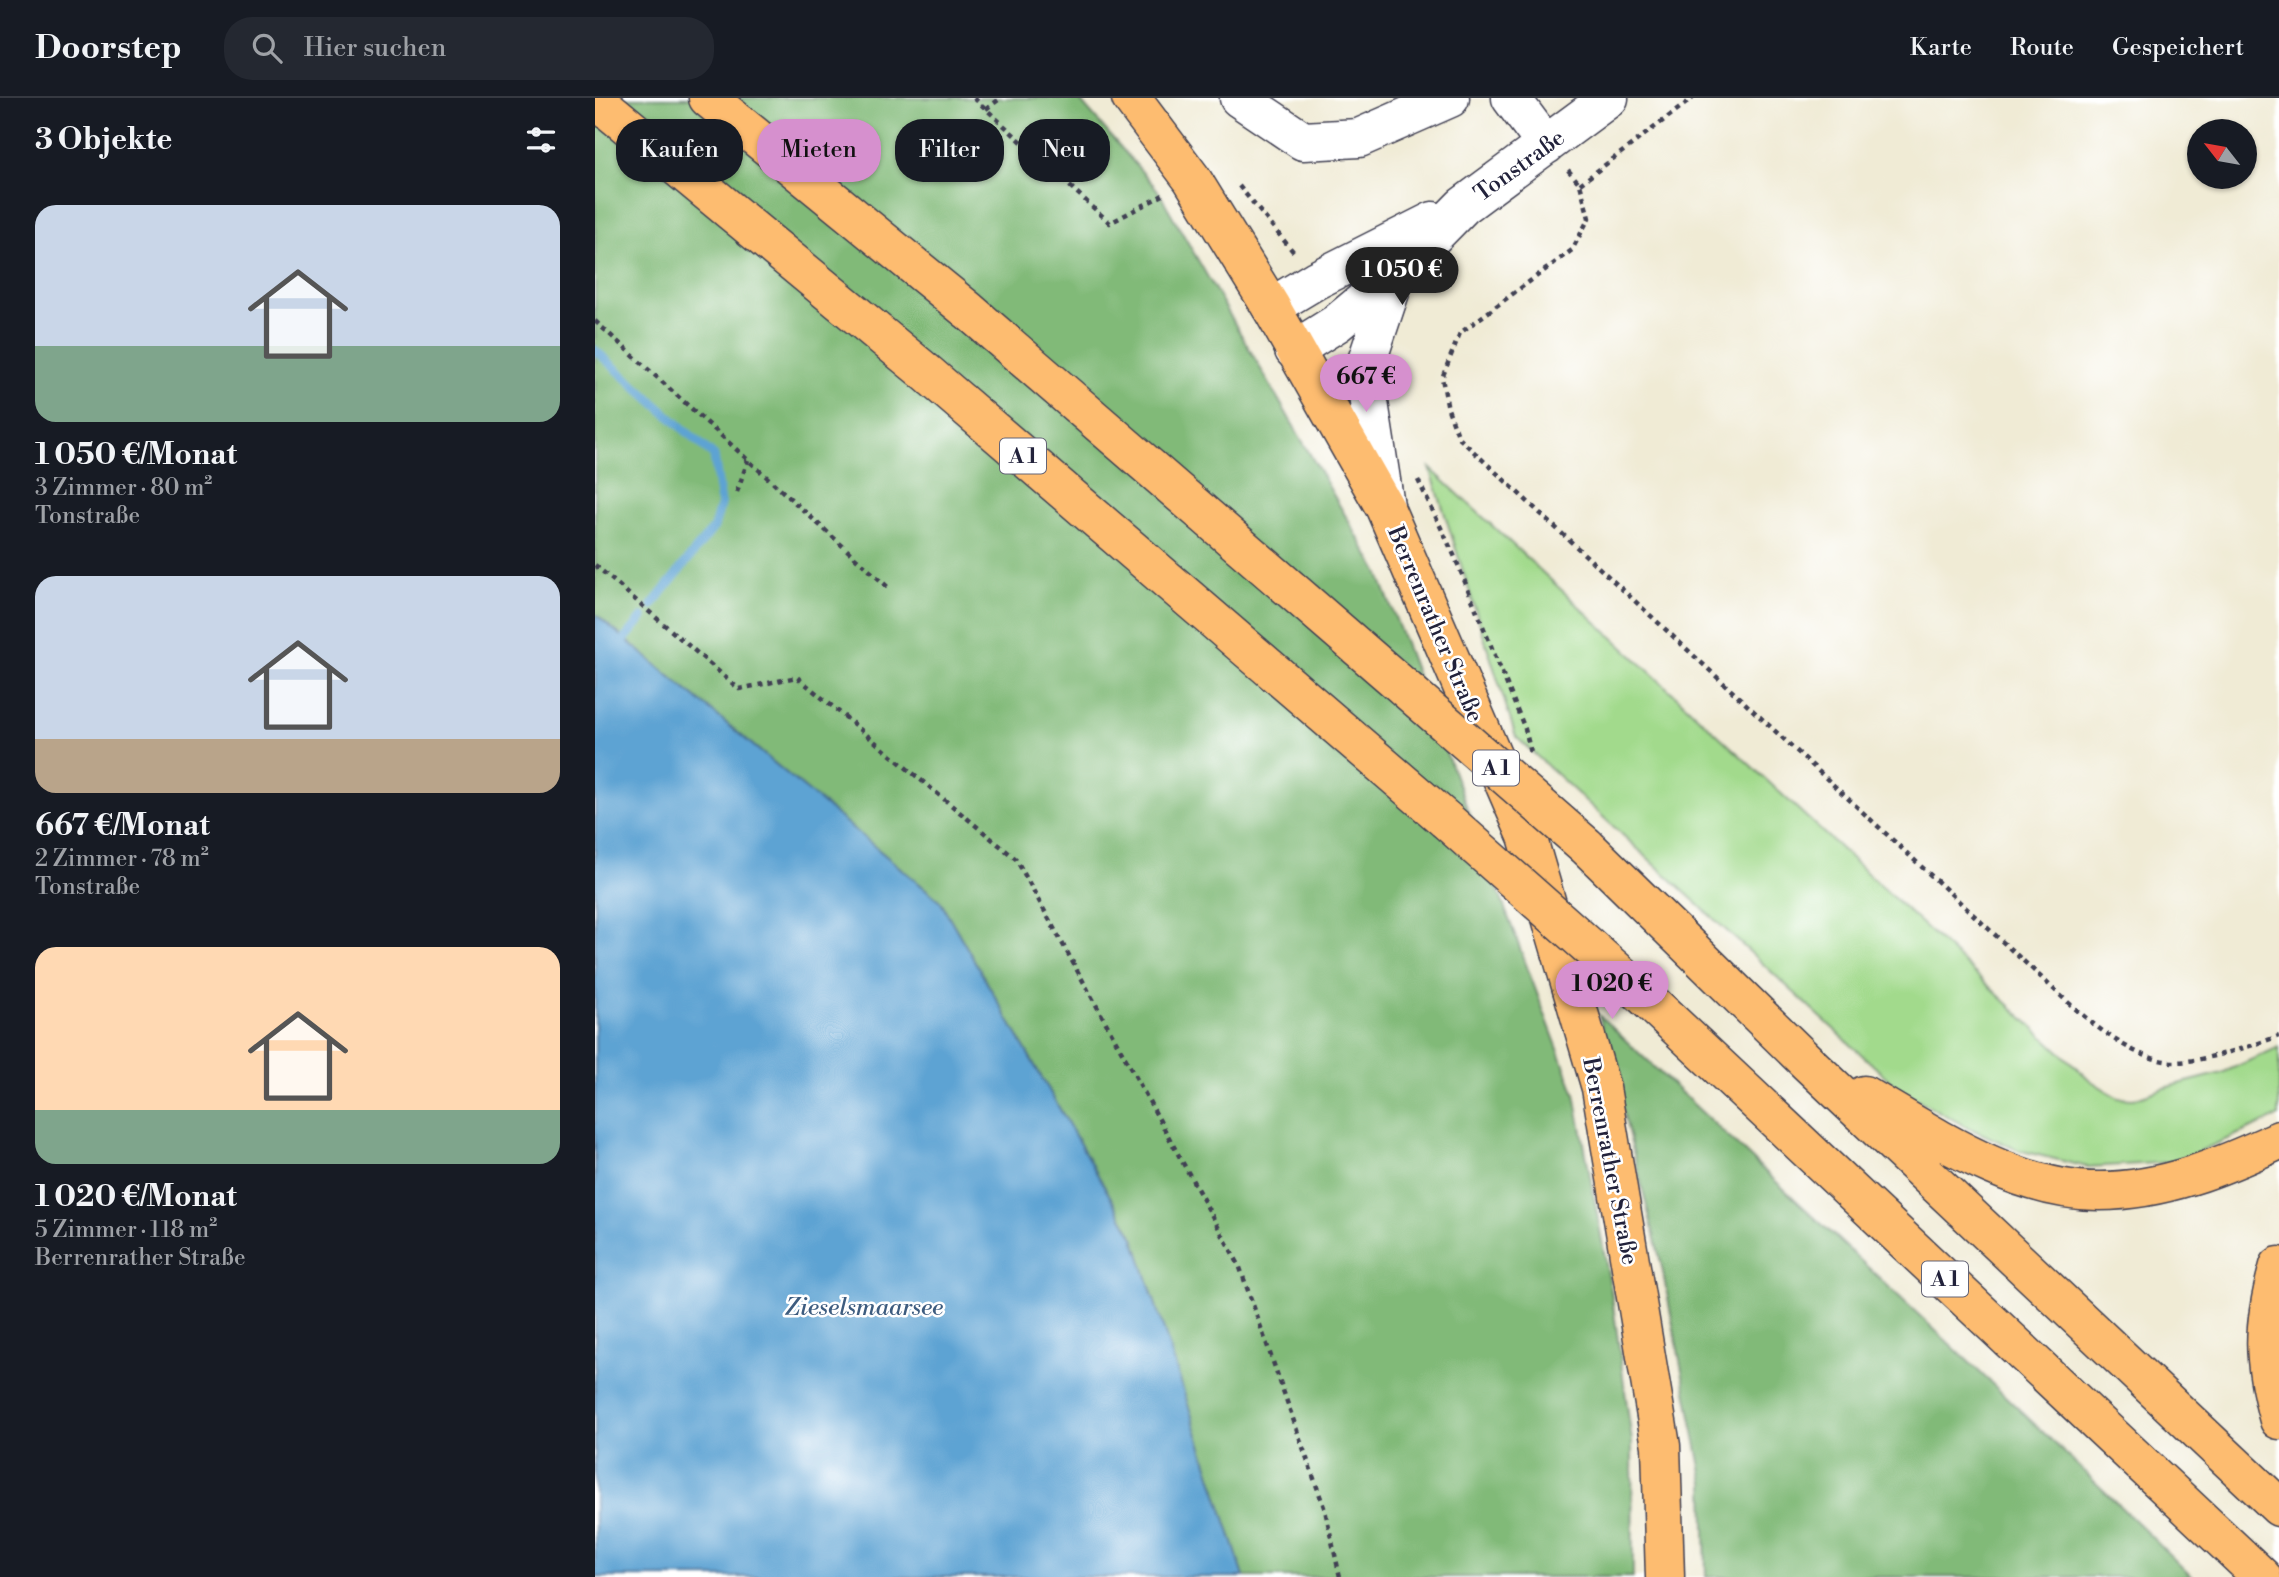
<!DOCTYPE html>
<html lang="de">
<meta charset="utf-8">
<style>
body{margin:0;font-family:"Libre Bodoni",serif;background:#242831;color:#f1f3f6;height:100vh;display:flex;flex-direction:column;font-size:26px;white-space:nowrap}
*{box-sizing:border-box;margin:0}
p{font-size:23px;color:#9ea1a6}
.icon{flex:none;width:38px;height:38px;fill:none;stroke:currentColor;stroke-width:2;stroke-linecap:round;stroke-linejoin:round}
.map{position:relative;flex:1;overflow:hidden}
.side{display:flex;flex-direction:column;background:#171b24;width:595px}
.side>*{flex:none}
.hud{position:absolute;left:21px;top:21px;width:665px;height:63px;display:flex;gap:14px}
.needle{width:46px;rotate:301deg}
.buttons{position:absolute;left:1592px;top:21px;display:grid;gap:14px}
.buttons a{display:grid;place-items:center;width:70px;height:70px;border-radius:50%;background:#171b24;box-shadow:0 2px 5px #0004;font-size:35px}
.price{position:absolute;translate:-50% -60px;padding:0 16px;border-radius:24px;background:#d690ce;color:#111;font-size:23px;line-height:46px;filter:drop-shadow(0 2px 4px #0008)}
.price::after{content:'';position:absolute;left:50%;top:42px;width:21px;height:16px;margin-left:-10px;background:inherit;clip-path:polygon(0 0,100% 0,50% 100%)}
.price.active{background:#222;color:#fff}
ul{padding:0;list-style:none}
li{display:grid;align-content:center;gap:14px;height:371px;padding:0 35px}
li span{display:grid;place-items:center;height:217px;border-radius:21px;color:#555}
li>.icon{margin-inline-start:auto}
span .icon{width:126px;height:126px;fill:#fffc;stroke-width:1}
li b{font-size:30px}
h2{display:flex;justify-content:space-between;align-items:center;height:84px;padding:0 35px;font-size:30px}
.tag{padding:0 24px;border-radius:28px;background:#171b24;box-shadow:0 2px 5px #0004;font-size:24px;line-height:63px}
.tag.active{background:#d690ce;color:#111}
header{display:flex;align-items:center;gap:42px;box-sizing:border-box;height:98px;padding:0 35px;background:#171b24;border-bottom:2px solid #363941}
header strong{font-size:33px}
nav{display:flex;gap:38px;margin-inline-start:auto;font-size:24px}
.search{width:490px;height:63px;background:#242831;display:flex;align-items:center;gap:18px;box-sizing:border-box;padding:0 24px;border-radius:28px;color:#9ea1a6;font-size:26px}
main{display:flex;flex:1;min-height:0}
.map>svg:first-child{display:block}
.green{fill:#a2da8c;stroke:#627e64;stroke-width:2}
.forest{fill:#81ba78;stroke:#526e5a;stroke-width:2}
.water{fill:#5da3d3;stroke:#406287;stroke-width:2}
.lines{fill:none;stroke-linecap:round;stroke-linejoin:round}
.stream{stroke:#5da3d3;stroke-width:9}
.minor-casing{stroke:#414052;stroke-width:41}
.major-casing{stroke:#414052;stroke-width:41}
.highway-casing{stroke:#414052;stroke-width:41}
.path{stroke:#414052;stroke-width:4.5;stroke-dasharray:5 5;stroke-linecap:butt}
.minor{stroke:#fff;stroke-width:38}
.major{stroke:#fdbc70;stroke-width:38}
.highway{stroke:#fdbc70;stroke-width:38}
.highway-bridge-casing{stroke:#414052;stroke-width:41;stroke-linecap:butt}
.highway-bridge{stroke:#fdbc70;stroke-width:38}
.labels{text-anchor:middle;stroke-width:5;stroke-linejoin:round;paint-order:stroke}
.shield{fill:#fff;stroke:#646476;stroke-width:2}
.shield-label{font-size:21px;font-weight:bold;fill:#22223b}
.street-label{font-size:23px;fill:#22223b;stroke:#fff}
.water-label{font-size:24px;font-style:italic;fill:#3d5c7f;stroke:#fff}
</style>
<header>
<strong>Doorstep</strong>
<div class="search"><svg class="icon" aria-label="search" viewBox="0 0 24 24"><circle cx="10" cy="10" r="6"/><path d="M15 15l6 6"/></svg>Hier suchen</div>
<nav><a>Karte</a><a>Route</a><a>Gespeichert</a></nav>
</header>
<main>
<section class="side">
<h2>3 Objekte<svg class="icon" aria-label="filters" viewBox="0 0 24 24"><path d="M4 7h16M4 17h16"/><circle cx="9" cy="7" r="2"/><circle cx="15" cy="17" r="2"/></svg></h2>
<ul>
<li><span style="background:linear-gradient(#c9d6e8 65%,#7fa58c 0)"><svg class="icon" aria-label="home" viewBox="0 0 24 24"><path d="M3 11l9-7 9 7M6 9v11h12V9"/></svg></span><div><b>1 050 €/Monat</b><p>3 Zimmer · 80 m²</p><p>Tonstraße</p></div></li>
<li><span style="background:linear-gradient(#c9d6e8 75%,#b9a48a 0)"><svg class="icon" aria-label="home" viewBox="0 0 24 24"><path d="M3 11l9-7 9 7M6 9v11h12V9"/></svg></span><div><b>667 €/Monat</b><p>2 Zimmer · 78 m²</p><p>Tonstraße</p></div></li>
<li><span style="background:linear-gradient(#ffd9b3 75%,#7fa58c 0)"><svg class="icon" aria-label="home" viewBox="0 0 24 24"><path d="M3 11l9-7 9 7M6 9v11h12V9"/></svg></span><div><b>1 020 €/Monat</b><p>5 Zimmer · 118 m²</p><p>Berrenrather Straße</p></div></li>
</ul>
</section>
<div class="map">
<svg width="1684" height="1479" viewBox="0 0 1684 1479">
<rect width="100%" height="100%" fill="#fff"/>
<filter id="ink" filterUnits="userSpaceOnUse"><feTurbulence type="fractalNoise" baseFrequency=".0143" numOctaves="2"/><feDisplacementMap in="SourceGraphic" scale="14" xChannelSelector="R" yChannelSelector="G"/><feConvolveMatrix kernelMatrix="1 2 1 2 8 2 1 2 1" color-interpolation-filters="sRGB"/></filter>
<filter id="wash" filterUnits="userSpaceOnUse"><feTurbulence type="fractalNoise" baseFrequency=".00686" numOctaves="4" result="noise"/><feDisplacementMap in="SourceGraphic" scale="28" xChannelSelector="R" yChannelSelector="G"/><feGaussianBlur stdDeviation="1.57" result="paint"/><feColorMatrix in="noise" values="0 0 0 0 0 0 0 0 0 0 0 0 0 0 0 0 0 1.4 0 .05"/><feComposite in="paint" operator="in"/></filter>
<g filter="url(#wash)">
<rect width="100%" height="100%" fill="#f0ebd5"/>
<path class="green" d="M 835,370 L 1495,982 L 1523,1000 L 1538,1001 L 1576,988 L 1627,975 L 1684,949 L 1684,1018 L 1580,1064 L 1492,1069 L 1423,1052 L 1370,1028 L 1304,991 L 921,639 Z"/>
<path class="forest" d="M 0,0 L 483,0 L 562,91 L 783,474 L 980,996 L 1016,1192 L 1037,1343 L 1038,1479 L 649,1479 L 539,1140 L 345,803 L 0,516 Z
M 1004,917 C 1201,1105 1404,1287 1597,1479 L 1111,1479 L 1109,1385 L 1066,1165 Z"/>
<path class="water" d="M 0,516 L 345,803 L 539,1140 L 649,1479 L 0,1479 Z"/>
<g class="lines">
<path class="stream" d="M 0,252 L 119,358 L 126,405 L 119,429 L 57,507
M 30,541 L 48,519"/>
</g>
</g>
<g filter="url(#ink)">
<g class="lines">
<defs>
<path id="minor" d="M 644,0 L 708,43 L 764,40 L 855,0
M 916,0 L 951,47
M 676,209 L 721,182 L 838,123
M 699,252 L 742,225 L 801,176 L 868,108 L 1014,0
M 790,408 L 769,272 L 801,176"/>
<path id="major" d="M 536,0 L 597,81 L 676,209 L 790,410 L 932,738 L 1006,990 L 1066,1348 L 1070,1479"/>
<path id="highway" d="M 113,0 L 374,213 L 811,591
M 0,1 L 333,276 L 851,722
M 991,748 L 1213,965 L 1684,1409
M 1033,883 L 1667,1479
M 1269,997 C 1338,1037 1422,1094 1505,1093 C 1568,1093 1628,1068 1684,1042
M 1684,1168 C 1667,1229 1667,1261 1684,1322"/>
</defs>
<use href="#minor" class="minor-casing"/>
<use href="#major" class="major-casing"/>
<use href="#highway" class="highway-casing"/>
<path class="path" d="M 379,0 L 515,125 L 568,97
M 391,11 L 406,0
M 973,72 L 985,86 L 994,120 L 977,152 L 865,235 L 847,280 L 853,311 L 864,340 L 1424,859 C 1464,894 1524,962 1579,964 C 1607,964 1657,948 1684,938
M 985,86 L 1098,0
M 644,88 L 701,157
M 0,223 L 295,491
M 823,382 L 859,457 L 930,631 L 936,655
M 142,394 L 153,362
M 0,467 L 144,591 L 202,579 L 421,761 L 644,1167 L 730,1412 L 745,1479"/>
<use href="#minor" class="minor"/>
<use href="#major" class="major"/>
<use href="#highway" class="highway"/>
<defs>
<path id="highway-bridge" d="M 811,591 L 991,748
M 851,722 L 1033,883"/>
</defs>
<use href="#highway-bridge" class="highway-bridge-casing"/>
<use href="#highway-bridge" class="highway-bridge"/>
</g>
</g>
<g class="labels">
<g class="shield">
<rect x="405" y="340.5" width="46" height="35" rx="5"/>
<rect x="878" y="652.5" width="46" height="35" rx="5"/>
<rect x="1327" y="1163.5" width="46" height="35" rx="5"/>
</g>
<g class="shield-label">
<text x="428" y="365">A 1</text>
<text x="901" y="677">A 1</text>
<text x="1350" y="1188">A 1</text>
</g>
<g class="street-label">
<text transform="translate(924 67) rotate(-36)" y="8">Tonstraße</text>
<text transform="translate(841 526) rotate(67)" y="8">Berrenrather Straße</text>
<text transform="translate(1016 1063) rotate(79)" y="8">Berrenrather Straße</text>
</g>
<g class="water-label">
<text x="269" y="1217">Zieselsmaarsee</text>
</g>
</g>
</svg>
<div class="buttons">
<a><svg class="needle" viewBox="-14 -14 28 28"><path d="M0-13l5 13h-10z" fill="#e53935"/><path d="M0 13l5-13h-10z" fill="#9ea1a6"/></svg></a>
</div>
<b class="price active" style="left:807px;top:209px">1 050 €</b>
<b class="price" style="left:771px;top:316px">667 €</b>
<b class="price" style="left:1017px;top:923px">1 020 €</b>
<div class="hud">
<a class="tag">Kaufen</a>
<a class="tag active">Mieten</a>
<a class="tag">Filter</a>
<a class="tag">Neu</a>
</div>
</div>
</main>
